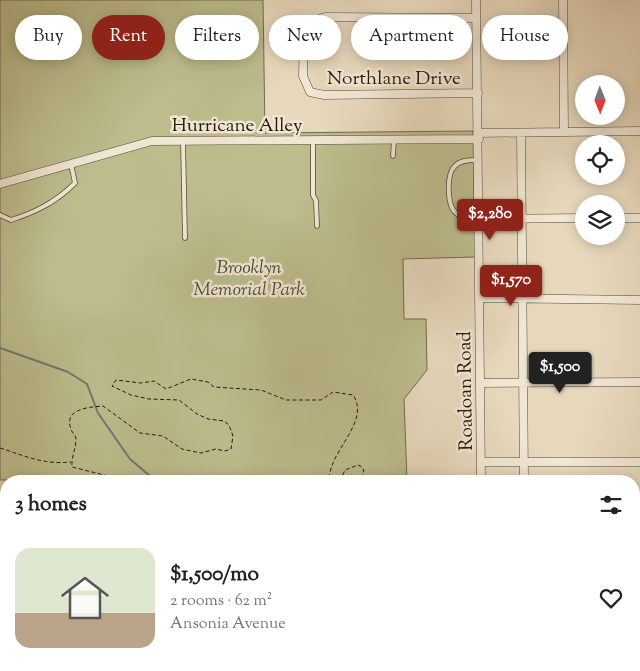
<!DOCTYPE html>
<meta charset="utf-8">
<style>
body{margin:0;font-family:"Sorts Mill Goudy",serif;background:#f6f6f6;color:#222;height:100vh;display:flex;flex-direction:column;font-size:19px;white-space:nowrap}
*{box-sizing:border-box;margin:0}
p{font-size:16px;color:#767676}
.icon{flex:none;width:28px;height:28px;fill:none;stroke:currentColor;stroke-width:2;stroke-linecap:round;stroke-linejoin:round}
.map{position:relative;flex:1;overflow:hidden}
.details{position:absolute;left:0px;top:475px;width:640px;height:196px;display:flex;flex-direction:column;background:#fff;border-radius:20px 20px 0 0;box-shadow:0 2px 12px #0003}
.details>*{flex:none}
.guide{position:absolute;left:15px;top:15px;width:610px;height:45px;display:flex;gap:10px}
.needle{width:32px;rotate:179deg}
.fabs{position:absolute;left:575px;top:75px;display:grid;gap:10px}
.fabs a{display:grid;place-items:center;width:50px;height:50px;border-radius:50%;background:#fff;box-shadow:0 2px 12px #0003;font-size:25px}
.price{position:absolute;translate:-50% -42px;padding:0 11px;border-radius:5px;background:#8f2418;color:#fff;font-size:16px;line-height:32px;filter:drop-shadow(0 1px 2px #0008)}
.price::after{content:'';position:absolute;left:50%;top:30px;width:15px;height:11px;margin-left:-8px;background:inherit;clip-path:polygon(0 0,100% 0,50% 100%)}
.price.active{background:#222;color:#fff}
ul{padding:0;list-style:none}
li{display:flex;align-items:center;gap:15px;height:125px;padding:0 15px}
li+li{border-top:1px solid #e0e0e0}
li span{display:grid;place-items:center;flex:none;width:140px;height:100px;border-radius:15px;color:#555}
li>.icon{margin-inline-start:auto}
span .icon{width:60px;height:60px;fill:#fffc;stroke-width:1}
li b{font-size:21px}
h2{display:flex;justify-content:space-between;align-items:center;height:60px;padding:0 15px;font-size:21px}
.tag{padding:0 18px;border-radius:22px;background:#fff;box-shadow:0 2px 12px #0003;font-size:18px;line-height:45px}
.tag.active{background:#8f2418;color:#fff}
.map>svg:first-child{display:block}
.green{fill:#bcbc8c;stroke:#736a4c}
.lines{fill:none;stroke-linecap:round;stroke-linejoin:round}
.stream{stroke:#6c7873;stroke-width:2}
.lane-casing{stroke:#594738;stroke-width:5.5}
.street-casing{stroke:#594738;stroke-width:9}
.path{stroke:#2a170c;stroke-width:1;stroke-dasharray:4 2.5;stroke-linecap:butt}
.lane{stroke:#efe6d3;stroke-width:4}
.street{stroke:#efe6d3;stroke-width:8}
.labels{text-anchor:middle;stroke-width:5;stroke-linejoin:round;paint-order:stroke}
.street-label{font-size:19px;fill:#2a170c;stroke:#efe6d3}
.park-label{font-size:19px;font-style:italic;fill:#564932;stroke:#efe6d3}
</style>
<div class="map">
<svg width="640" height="671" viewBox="0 0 640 671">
<rect width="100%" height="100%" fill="#e7d8bc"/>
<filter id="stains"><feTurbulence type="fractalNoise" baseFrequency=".004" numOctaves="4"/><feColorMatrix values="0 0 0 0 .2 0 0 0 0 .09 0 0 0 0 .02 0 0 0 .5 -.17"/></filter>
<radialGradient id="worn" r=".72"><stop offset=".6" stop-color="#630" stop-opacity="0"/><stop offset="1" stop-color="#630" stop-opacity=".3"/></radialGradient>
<path class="green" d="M 0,0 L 263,0 L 265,133 L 473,131 L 475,257 L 403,259 L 404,319 L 426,319 L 427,370 L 404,399 L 407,481 L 0,480 Z
M 29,665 L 371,665 L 362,671 L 29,671 Z"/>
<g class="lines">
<path class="stream" d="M 0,348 L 68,372 L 87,384 L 98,413 L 130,459 L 150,476 L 168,481
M 542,665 L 543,671"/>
<defs>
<path id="lane" d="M 313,140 L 313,195 L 316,201 L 317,226
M 183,141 L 185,238
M 393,156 L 394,139
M 477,160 C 470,160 460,160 455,166 C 446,174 447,206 456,213 C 462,219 470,219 478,219
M 0,215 L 11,220 C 36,212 56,202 75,183 L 71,164"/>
<path id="street" d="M 476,0 L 481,481
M 563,0 L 564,132
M 476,18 L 325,17 L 312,22 L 304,31 L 303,76 L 310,92 L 324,95 L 478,93
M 479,133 L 640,131
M 521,133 L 524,481
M 0,184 L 152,141 L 479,139
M 616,218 L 640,218
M 478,219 L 584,218
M 479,298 L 640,300
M 480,383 L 640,382
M 481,462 L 640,462
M 634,544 L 640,544
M 0,549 L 6,549
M 634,629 L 640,629
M 0,636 L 6,636
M 37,665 L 44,671
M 483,665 L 483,671
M 580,665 L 582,671
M 93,671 L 93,665"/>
</defs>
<use href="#lane" class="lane-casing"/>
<use href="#street" class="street-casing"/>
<path class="path" d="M 0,448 C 25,456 44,465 71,462
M 112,481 L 108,476 L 72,467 C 71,457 76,449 76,439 C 76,435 72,433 71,429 C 63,408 91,407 103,406 L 140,433 L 163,436 L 182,449 L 201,453 L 216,449 L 225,451 L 231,449 L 233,436 L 229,425 L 224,421 L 208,419 L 197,414 L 179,400 L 149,399 L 131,395 L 112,386 L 116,380 L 141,383 L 154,381 L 166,389 L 191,379 L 208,382 L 214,387 L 261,390 L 286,400 L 321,400 L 333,392 L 353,395 C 372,422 325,455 330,481
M 340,481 L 345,470 L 358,465 L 362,467 L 364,471 L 359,481
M 211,665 L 213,671
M 229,671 L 236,665"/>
<use href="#lane" class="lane"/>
<use href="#street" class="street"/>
</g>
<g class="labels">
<g class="street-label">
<text x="394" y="84">Northlane Drive</text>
<text x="237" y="131">Hurricane Alley</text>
<text transform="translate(464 391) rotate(-91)" y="7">Roadoan Road</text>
</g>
<g class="park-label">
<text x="249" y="273">Brooklyn<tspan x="249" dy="22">Memorial Park</tspan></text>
</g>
</g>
<rect width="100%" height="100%" filter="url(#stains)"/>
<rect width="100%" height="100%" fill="url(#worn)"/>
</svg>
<div class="fabs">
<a><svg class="needle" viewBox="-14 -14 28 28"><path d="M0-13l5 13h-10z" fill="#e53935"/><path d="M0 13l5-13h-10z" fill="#767676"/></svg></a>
<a><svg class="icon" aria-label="locate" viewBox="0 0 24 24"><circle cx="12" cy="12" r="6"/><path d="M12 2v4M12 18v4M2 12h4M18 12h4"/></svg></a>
<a><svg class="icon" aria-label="layers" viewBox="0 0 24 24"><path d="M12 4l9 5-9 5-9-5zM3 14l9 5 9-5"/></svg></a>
</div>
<b class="price" style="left:490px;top:241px">$2,280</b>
<b class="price" style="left:511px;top:307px">$1,570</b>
<b class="price active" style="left:560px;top:394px">$1,500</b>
<div class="guide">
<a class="tag">Buy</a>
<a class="tag active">Rent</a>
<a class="tag">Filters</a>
<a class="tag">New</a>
<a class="tag">Apartment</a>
<a class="tag">House</a>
</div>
<section class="details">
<h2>3 homes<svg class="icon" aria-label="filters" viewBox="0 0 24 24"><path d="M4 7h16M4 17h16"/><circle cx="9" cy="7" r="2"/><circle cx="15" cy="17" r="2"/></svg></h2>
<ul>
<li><span style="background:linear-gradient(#dfe7d0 65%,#b9a48a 0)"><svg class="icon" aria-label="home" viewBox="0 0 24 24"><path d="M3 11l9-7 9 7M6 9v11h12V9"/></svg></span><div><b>$1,500/mo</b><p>2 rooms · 62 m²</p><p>Ansonia Avenue</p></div><svg class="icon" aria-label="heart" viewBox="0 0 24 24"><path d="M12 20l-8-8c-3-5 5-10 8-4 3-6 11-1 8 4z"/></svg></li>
</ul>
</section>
</div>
